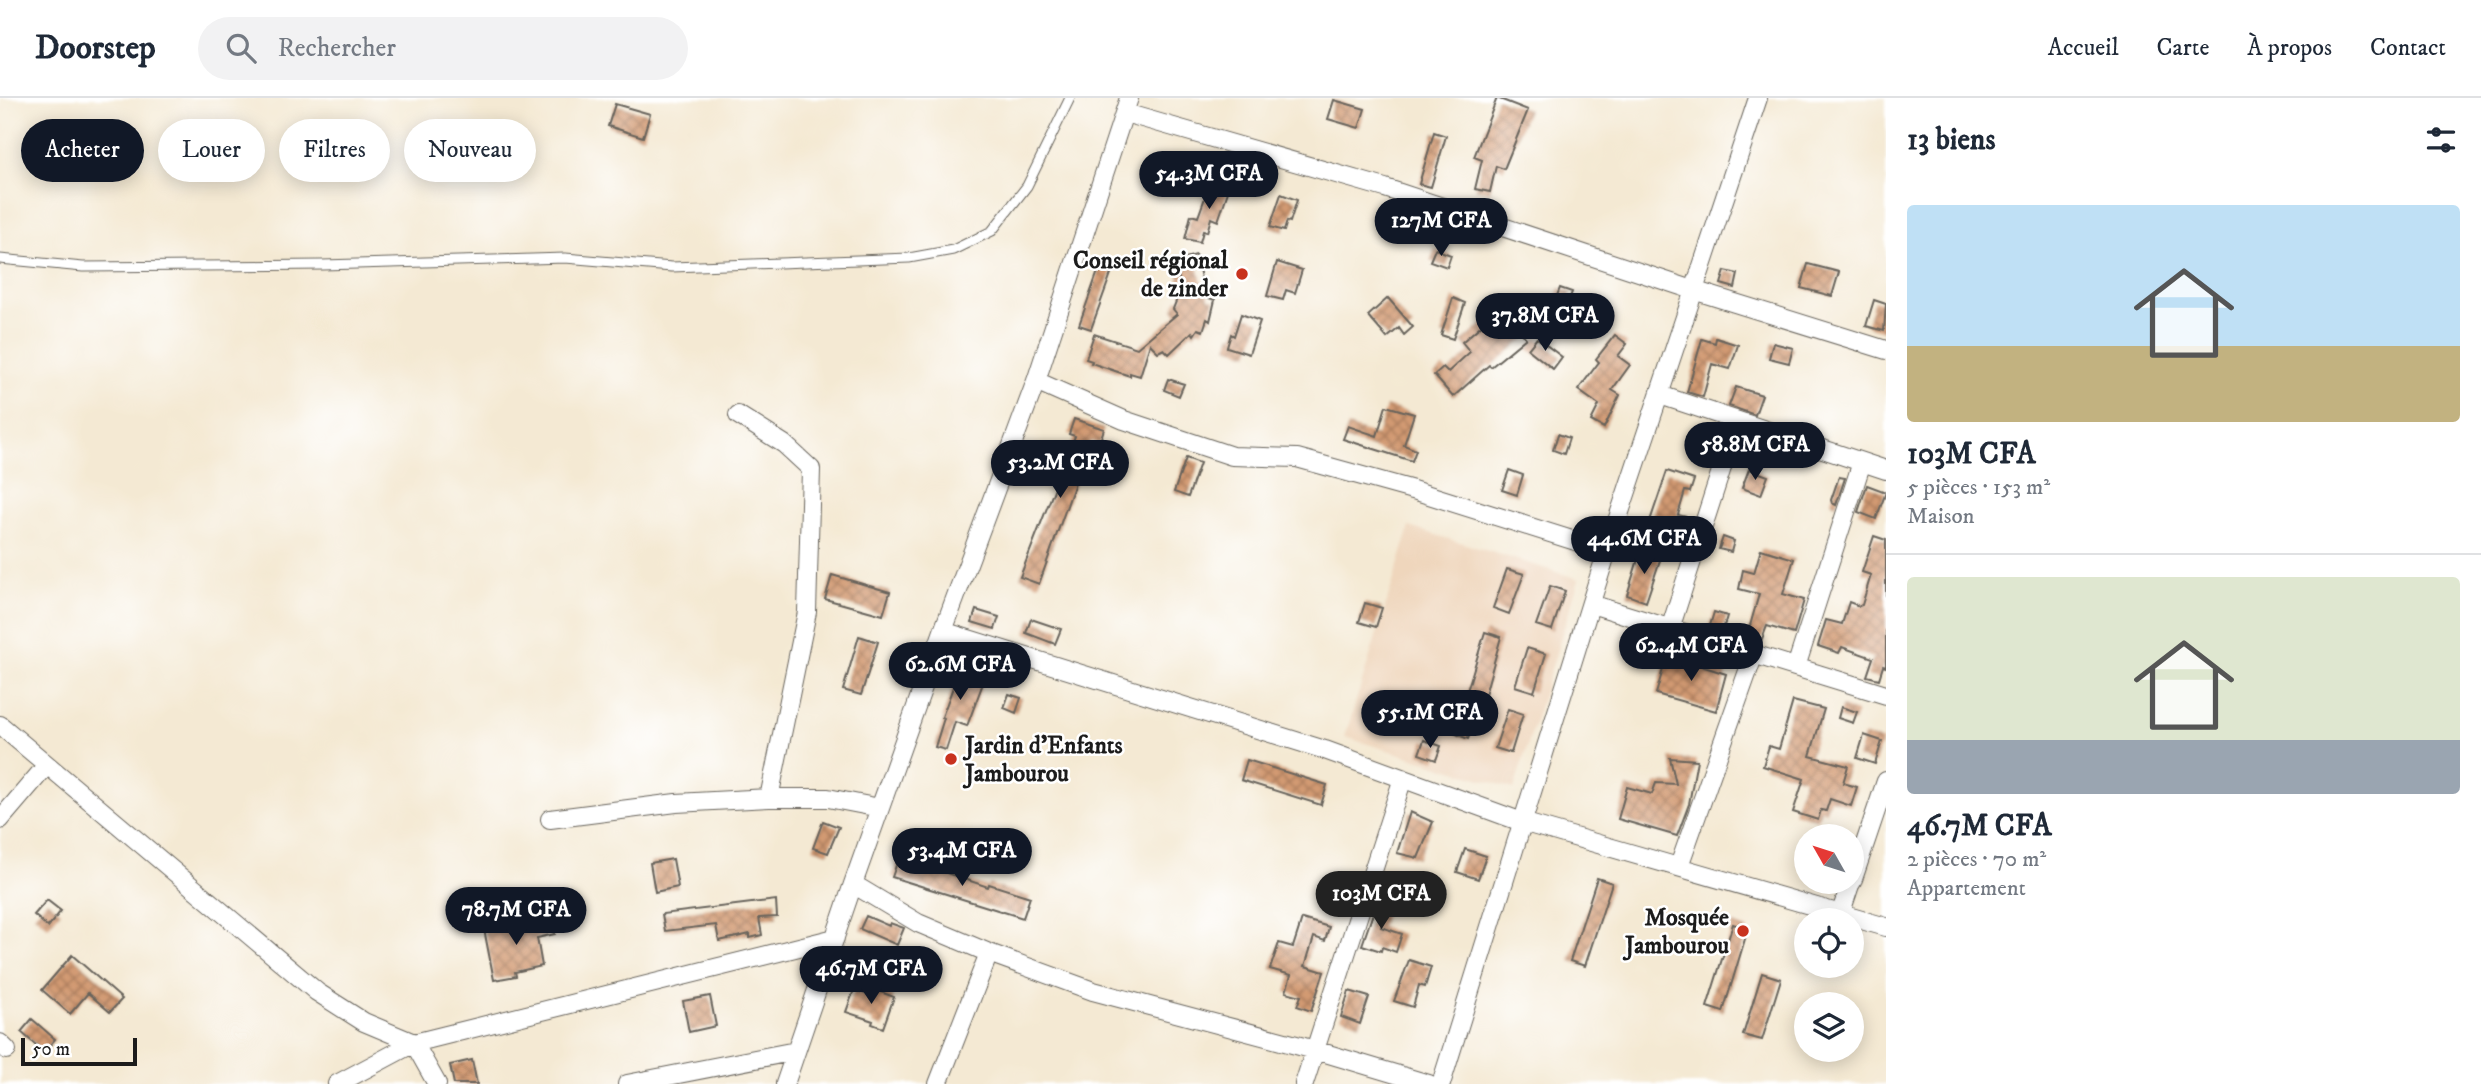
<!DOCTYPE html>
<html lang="fr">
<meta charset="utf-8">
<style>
body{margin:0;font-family:"IM FELL DW Pica",serif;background:#f2f2f3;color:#1f2937;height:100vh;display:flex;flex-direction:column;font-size:26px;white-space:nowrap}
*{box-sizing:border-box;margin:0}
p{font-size:23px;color:#747a83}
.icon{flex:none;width:38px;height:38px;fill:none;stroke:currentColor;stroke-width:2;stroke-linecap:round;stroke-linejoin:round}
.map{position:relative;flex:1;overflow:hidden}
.drawer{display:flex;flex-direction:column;background:#fff;width:595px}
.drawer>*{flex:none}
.hud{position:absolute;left:21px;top:21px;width:665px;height:63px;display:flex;gap:14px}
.needle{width:46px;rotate:309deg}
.buttons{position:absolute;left:1794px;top:726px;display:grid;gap:14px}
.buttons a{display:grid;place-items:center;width:70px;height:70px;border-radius:50%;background:#fff;box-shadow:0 4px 18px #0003;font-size:35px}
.scale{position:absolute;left:21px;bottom:18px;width:116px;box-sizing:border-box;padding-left:7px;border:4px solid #1c1c1c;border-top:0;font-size:19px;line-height:24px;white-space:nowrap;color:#1c1c1c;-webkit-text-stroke:5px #fff;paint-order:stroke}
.price{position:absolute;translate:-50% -60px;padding:0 16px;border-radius:24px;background:#111827;color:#fff;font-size:23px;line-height:46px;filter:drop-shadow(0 2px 4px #0008)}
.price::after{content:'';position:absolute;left:50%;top:42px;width:21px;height:16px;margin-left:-10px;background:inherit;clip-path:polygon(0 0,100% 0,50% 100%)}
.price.current{background:#222;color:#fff}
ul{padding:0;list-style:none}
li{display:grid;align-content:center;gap:14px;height:371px;padding:0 21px}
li+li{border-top:2px solid #e0e1e3}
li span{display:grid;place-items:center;height:217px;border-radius:7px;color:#555}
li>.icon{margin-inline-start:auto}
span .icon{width:126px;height:126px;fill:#fffc;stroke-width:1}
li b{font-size:30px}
h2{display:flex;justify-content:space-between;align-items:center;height:84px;padding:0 21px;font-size:30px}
.chip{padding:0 24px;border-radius:32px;background:#fff;box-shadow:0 4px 18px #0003;font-size:24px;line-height:63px}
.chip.current{background:#111827;color:#fff}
header{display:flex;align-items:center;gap:42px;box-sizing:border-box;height:98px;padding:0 35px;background:#fff;border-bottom:2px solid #e0e1e3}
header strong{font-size:33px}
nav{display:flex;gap:38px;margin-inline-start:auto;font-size:24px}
.search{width:490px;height:63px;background:#f2f2f3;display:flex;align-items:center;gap:18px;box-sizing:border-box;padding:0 24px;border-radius:38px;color:#747a83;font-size:26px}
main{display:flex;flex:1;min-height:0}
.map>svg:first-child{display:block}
.built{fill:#efd6bc}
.building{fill:url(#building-cross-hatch)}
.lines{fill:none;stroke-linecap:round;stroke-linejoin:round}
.service-casing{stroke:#68645c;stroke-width:11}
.minor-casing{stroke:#68645c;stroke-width:20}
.service{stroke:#fff;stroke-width:9}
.minor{stroke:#fff;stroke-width:18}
.poi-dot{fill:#c8321e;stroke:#fff;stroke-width:2.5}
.labels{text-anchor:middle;stroke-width:5;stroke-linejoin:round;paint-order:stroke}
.poi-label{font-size:24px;font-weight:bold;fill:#1c1c1c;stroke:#fff;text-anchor:end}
</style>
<header>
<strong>Doorstep</strong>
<div class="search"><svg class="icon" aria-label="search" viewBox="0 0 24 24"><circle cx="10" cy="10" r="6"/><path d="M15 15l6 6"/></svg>Rechercher</div>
<nav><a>Accueil</a><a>Carte</a><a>À propos</a><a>Contact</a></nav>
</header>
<main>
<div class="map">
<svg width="1886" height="986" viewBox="0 0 1886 986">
<defs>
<pattern id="building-cross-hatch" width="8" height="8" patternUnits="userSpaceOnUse" patternTransform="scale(1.75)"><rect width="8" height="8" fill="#d29a72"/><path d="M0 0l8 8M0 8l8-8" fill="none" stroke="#aa7d5d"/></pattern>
</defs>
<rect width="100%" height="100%" fill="#fff"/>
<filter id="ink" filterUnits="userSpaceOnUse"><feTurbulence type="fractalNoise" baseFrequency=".0143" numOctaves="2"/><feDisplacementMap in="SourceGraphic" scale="14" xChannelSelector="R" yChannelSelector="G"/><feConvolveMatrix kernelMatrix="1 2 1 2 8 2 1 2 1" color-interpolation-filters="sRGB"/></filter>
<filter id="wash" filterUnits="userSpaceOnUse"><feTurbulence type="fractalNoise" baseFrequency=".00686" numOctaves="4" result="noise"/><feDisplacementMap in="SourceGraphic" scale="28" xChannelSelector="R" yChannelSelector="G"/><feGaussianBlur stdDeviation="1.57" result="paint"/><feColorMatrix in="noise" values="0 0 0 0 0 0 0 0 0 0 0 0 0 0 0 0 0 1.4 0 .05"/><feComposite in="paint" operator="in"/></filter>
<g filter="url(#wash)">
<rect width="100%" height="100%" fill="#f4e9d3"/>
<path class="built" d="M 1410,429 L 1579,481 L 1514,691 L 1345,639 Z"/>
<g id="blocks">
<path class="building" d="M 1497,0 L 1528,12 L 1504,71 L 1496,68 L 1490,94 L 1475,91 L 1482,62 L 1474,59 Z
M 1334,2 L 1365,11 L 1359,30 L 1328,21 Z
M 615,6 L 650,16 L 643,39 L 608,28 Z
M 1434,34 L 1446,38 L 1431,89 L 1419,86 Z
M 1220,78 L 1232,82 L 1218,123 L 1211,120 L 1207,134 L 1203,133 L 1200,144 L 1185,141 L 1191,117 L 1198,119 L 1206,97 L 1212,99 Z
M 1281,96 L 1297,102 L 1290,124 L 1287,123 L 1284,133 L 1270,129 Z
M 1435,151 L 1451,157 L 1447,169 L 1430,163 Z
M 1196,157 L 1204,194 L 1209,194 L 1209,200 L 1215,202 L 1210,223 L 1207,221 L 1203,233 L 1198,231 L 1194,237 L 1192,234 L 1169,256 L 1164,251 L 1158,254 L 1150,246 L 1140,278 L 1130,275 L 1130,278 L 1091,265 L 1092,263 L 1086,261 L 1094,236 L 1137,250 L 1177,216 L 1173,211 L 1177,201 L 1183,200 L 1175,163 Z
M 1277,164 L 1302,172 L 1295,195 L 1286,192 L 1283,202 L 1267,198 Z
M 1101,165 L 1113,170 L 1091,231 L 1079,227 Z
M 1808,166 L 1839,174 L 1832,198 L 1801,190 Z
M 1725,173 L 1738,176 L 1735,190 L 1721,186 Z
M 1560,190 L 1572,194 L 1567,207 L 1555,203 Z
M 1388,200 L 1413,229 L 1404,237 L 1399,230 L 1387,240 L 1368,218 Z
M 1453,200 L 1465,205 L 1453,241 L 1441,237 Z
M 1874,202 L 1886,206 L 1884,233 L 1866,228 Z
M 1241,216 L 1260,223 L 1249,256 L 1227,249 L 1231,236 L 1234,238 Z
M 1491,219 L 1502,231 L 1512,223 L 1526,240 L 1491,269 L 1489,267 L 1453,299 L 1434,277 L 1443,269 L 1448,274 L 1470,254 L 1462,244 Z
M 1615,237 L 1627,246 L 1618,258 L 1630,267 L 1612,292 L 1620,297 L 1604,330 L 1591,323 L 1599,307 L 1578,292 L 1599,264 L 1596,261 Z
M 1537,240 L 1562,259 L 1553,271 L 1528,251 Z
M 1716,240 L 1738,247 L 1730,271 L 1712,266 L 1703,299 L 1687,294 L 1702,241 L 1715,245 Z
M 1773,245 L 1793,250 L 1789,265 L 1769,260 Z
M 1168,281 L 1184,286 L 1179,298 L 1164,292 Z
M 1736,289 L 1762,297 L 1755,317 L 1729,308 Z
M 1386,308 L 1414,316 L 1404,347 L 1416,352 L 1412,363 L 1343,341 L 1348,328 L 1377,338 Z
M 1074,321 L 1104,331 L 1099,346 L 1090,343 L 1039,486 L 1020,479 L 1075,338 L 1069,336 Z
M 1558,336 L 1569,340 L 1564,356 L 1553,352 Z
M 1186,360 L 1200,365 L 1188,399 L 1174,394 Z
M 1749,371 L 1768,378 L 1761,397 L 1742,390 Z
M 1509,372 L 1523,377 L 1517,397 L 1502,392 Z
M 1667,373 L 1694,382 L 1690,394 L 1685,393 L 1678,417 L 1687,419 L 1684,431 L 1675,428 L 1673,433 L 1649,426 Z
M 1839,379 L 1845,380 L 1836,407 L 1832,405 L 1831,402 Z
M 1867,387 L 1886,394 L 1876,421 L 1858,414 Z
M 1874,438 L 1886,442 L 1886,569 L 1883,568 L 1879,581 L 1867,578 L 1873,560 L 1842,549 L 1839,555 L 1818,548 L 1826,522 L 1842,526 L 1849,504 L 1859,508 L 1862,507 L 1871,477 L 1862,474 Z
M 1723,439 L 1734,443 L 1731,454 L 1719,451 Z
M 1761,451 L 1794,461 L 1783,496 L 1804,502 L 1794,536 L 1767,528 L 1760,546 L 1746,542 L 1759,496 L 1739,491 L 1743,472 L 1754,475 Z
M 1641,452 L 1661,459 L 1646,504 L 1627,497 Z
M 1507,471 L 1524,476 L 1509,516 L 1493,510 Z
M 832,477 L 890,494 L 883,517 L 825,501 Z
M 1550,488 L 1565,493 L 1552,532 L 1536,527 Z
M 1365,505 L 1382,510 L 1376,529 L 1359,524 Z
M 976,512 L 999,519 L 995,531 L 972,524 Z
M 1714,514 L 1727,518 L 1722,535 L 1709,531 Z
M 1031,521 L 1061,531 L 1055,546 L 1026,535 Z
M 1485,534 L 1501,539 L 1484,600 L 1468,641 L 1451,634 L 1467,593 Z
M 859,538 L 878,544 L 861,597 L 843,592 Z
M 1527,550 L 1546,556 L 1534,594 L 1515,588 Z
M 1667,557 L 1726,576 L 1716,613 L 1656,596 Z
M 955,565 L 986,577 L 967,628 L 955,624 L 946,652 L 935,649 L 944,620 L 942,619 L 956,581 L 950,579 Z
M 1009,596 L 1021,600 L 1016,615 L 1004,610 Z
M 1793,603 L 1824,611 L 1810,658 L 1848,668 L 1843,685 L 1857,689 L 1851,708 L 1830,701 L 1826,713 L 1821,712 L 1818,722 L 1793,714 L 1804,681 L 1763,668 L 1769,648 L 1779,651 Z
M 1841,609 L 1857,614 L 1853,625 L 1838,620 Z
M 1508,611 L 1523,616 L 1511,655 L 1495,650 Z
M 1864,637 L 1882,643 L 1875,666 L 1857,660 Z
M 1424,642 L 1441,648 L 1436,662 L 1419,656 Z
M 1670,660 L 1697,662 L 1689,706 L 1677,738 L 1618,721 L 1627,689 L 1652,696 L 1656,685 L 1676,686 Z
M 1247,662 L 1327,687 L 1321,707 L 1241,682 Z
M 1410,714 L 1433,724 L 1418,760 L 1397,755 Z
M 823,723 L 839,729 L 828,755 L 813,750 Z
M 1465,751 L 1486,758 L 1478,781 L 1457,774 Z
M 899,759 L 988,789 L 989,786 L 1030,799 L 1023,820 L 892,779 Z
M 673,761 L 678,789 L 655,794 L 650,765 Z
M 1597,780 L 1612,785 L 1585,868 L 1570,863 Z
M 1380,800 L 1389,803 L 1381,829 L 1402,836 L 1396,854 L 1382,849 L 1381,853 L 1362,847 L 1378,801 Z
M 47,802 L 61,813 L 48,829 L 34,817 Z
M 776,802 L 777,819 L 759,820 L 762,837 L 750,840 L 750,836 L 719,843 L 716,827 L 665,833 L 662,816 Z
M 528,818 L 532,828 L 552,823 L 555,836 L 537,840 L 542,868 L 515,874 L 516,878 L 494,882 L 484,831 L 503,828 Z
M 866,818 L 889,828 L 890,825 L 904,830 L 897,847 L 860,831 Z
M 1302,821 L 1329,829 L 1325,843 L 1314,839 L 1305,868 L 1324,874 L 1311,913 L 1297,908 L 1301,898 L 1286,894 L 1291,877 L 1270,871 L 1279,845 L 1293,849 Z
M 1733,826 L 1748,831 L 1723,914 L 1707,909 Z
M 72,857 L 122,901 L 110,914 L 88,895 L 70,916 L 42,892 Z
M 1409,862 L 1431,869 L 1425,889 L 1419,887 L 1413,909 L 1394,903 Z
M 1762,875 L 1781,881 L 1762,942 L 1743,937 Z
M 870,890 L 894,899 L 883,930 L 872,926 L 873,923 L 846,914 L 854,892 L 868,897 Z
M 1349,893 L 1369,899 L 1360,926 L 1341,919 Z
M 710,898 L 716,928 L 689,934 L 683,903 Z
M 32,921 L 55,941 L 44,954 L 21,934 Z
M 472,962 L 477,986 L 454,986 L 450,967 Z"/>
</g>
</g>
<g filter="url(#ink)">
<use href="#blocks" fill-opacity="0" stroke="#68645c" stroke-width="2"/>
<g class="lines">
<defs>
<path id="service" d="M 0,161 L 83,169 L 323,167 L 565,160 L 672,169 L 909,160 L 953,152 L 992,133 L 1027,88 L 1070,0"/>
<path id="minor" d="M 1125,15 L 1385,90 L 1693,192 L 1886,252
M 1036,283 L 1124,322 L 1232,358 L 1297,360 L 1413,392 L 1607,453
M 1660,297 L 1886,372
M 738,317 L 784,346 L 811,371 L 807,514 L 769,700
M 1591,506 L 1886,597
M 1670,531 L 1737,323
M 943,533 L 1325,652 L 1522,724 L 1886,829
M 1796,569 L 1862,364
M 0,627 L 317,894 L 364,924 L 414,945 L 437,986
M 550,721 L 676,705 L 769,700 L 828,700 L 880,710
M 0,722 L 47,667
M 1679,768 L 1754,556
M 1852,784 L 1886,683
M 853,786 L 918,825 L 989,855 L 1093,893 L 1315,952 L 1429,986
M 1840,817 L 1851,784
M 0,945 L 7,952
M 337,986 L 414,945 L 835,840
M 627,986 L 796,953
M 785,986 L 853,786 L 943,533 L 1036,283 L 1129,0
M 938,986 L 989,855
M 1304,986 L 1403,680
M 1441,986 L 1607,453 L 1758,0"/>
</defs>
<use href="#service" class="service-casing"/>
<use href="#minor" class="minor-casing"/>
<use href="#service" class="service"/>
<use href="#minor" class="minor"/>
</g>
</g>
<g class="poi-dot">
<circle cx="1242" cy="176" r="7"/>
<circle cx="951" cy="661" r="7"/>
<circle cx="1743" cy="833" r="7"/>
</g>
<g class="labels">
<g class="poi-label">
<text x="1228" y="170">Conseil régional<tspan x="1228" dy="28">de zinder</tspan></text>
<text x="965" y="655" text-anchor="start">Jardin d'Enfants<tspan x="965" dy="28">Jambourou</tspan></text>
<text x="1729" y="827">Mosquée<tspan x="1729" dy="28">Jambourou</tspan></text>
</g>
</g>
</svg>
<div class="buttons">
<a><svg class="needle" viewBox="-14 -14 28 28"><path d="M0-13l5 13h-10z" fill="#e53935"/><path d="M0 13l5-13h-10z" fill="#747a83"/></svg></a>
<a><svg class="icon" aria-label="locate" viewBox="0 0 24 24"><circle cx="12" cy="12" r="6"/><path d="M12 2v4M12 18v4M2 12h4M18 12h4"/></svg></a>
<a><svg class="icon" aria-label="layers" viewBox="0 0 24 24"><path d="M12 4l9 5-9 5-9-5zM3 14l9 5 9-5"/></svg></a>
</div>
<div class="scale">50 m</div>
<b class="price" style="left:1209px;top:113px">54.3M CFA</b>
<b class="price" style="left:1441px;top:160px">127M CFA</b>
<b class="price" style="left:1545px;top:255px">37.8M CFA</b>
<b class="price" style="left:1755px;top:384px">58.8M CFA</b>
<b class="price" style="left:1060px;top:402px">53.2M CFA</b>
<b class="price" style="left:1644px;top:478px">44.6M CFA</b>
<b class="price" style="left:1691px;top:585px">62.4M CFA</b>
<b class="price" style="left:960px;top:604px">62.6M CFA</b>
<b class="price" style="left:1430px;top:652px">55.1M CFA</b>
<b class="price" style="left:962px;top:790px">53.4M CFA</b>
<b class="price current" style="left:1381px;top:833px">103M CFA</b>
<b class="price" style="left:516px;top:849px">78.7M CFA</b>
<b class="price" style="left:871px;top:908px">46.7M CFA</b>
<div class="hud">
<a class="chip current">Acheter</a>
<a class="chip">Louer</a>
<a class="chip">Filtres</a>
<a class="chip">Nouveau</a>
</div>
</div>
<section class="drawer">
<h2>13 biens<svg class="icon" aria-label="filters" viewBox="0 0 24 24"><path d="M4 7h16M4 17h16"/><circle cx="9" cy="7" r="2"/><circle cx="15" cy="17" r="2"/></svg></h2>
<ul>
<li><span style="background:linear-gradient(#bfe0f5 65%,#c2b280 0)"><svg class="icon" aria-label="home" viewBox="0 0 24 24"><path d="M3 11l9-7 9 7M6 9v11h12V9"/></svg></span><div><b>103M CFA</b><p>5 pièces · 153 m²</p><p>Maison</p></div></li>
<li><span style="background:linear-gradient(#dfe7d0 75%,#9aa5b1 0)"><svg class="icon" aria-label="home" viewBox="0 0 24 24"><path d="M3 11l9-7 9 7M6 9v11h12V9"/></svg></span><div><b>46.7M CFA</b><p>2 pièces · 70 m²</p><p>Appartement</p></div></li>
</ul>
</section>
</main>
